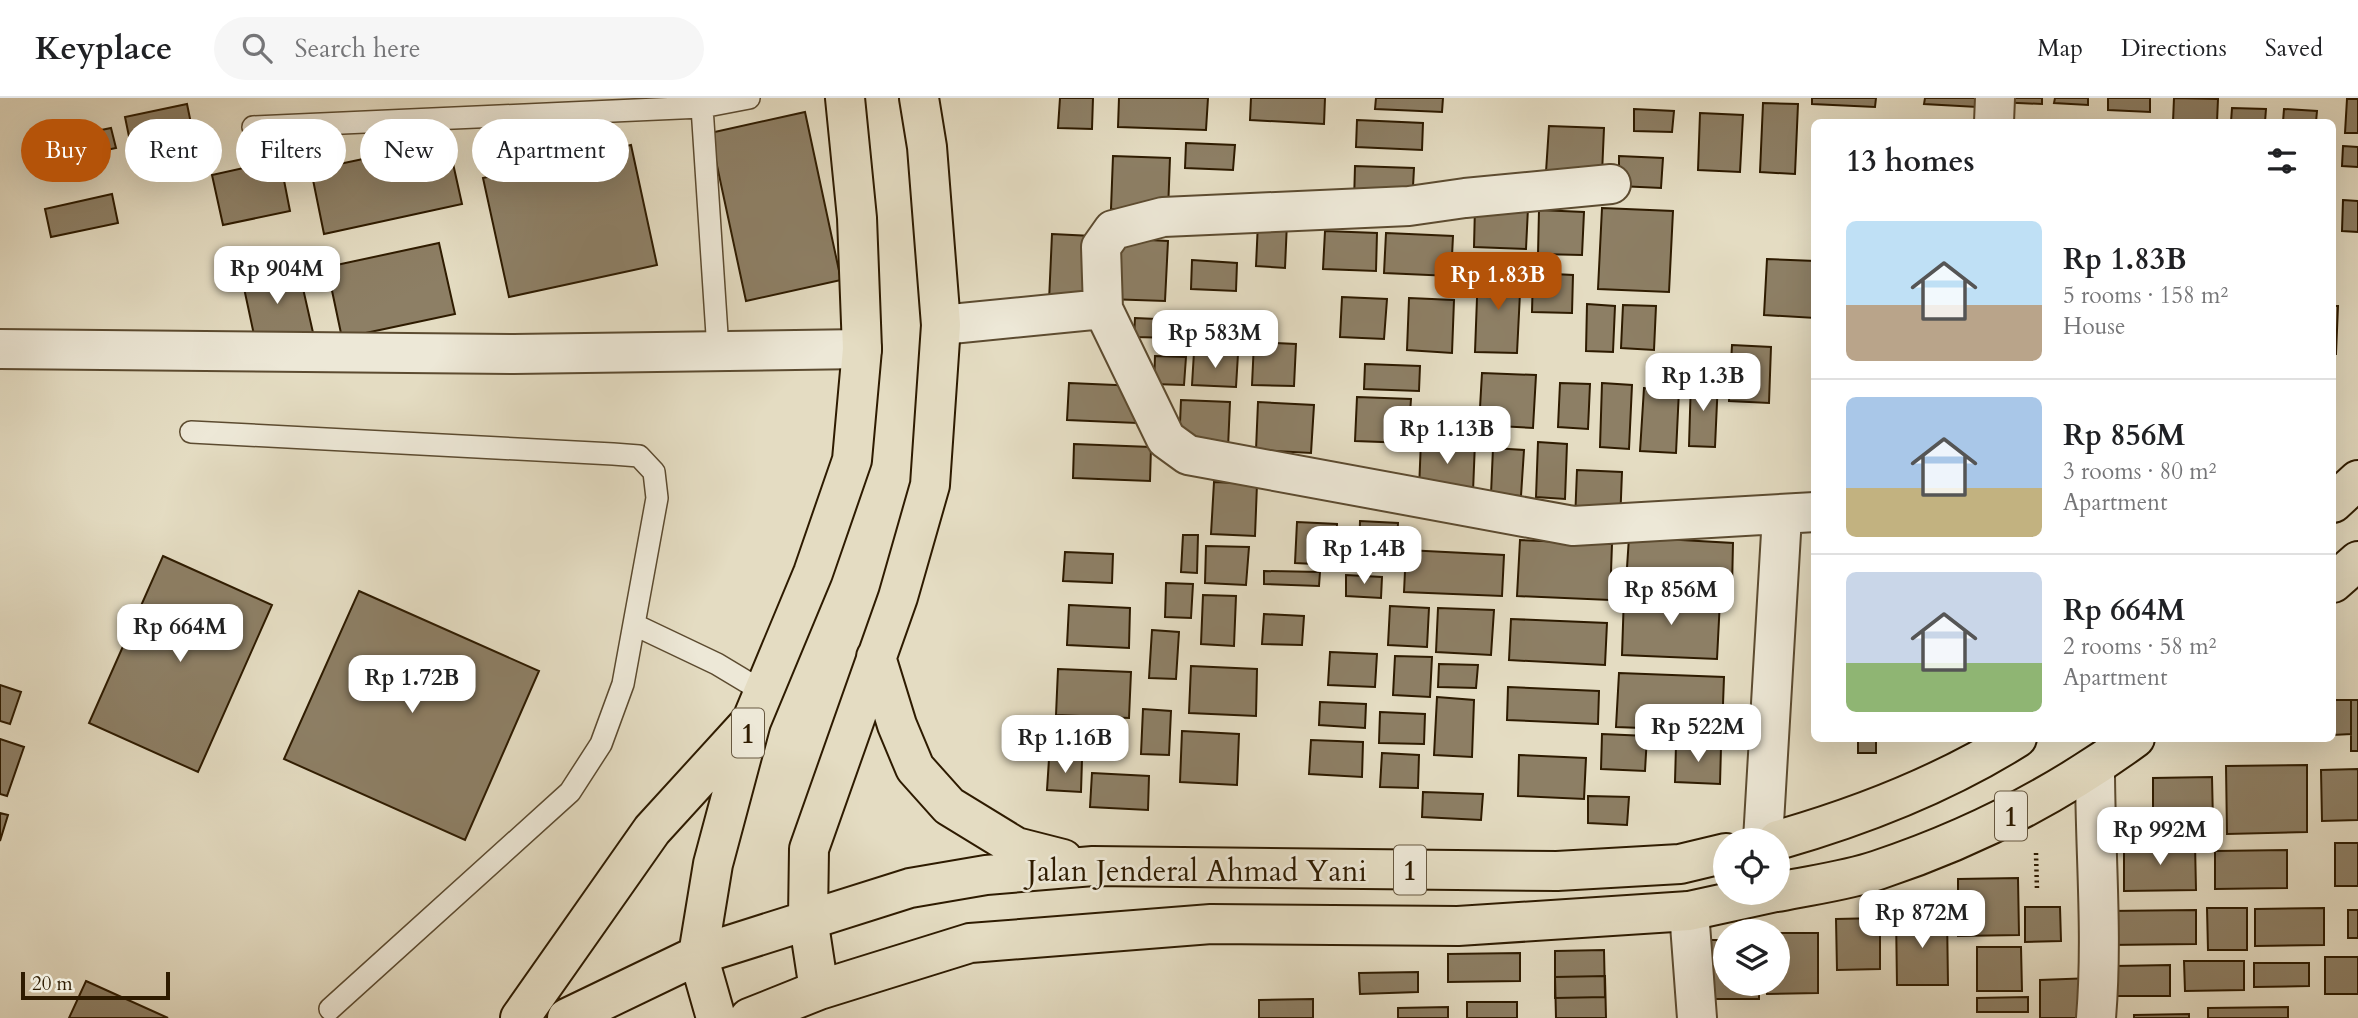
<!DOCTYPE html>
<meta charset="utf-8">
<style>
body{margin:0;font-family:Cardo,serif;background:#f6f6f6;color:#202124;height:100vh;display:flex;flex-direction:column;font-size:26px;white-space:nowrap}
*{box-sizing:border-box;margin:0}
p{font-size:23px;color:#757577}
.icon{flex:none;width:38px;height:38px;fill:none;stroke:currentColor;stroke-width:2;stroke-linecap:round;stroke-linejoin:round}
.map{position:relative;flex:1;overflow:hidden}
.drawer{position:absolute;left:1811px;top:21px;width:525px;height:623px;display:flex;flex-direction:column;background:#fff;border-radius:10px;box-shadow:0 7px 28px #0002}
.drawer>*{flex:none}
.guide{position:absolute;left:21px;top:21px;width:665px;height:63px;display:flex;gap:14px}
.controls{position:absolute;left:1713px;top:730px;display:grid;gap:14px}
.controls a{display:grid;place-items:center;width:77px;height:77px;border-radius:50%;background:#fff;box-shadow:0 7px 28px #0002;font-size:35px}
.scale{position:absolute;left:21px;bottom:18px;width:149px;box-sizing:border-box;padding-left:7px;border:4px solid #2e1b00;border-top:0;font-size:19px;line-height:24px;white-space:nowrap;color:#2e1b00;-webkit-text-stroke:5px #ede8d7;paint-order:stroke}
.price{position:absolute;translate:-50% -60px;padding:0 16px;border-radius:14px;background:#fff;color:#222;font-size:23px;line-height:46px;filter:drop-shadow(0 2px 4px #0008)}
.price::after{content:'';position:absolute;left:50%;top:42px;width:21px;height:16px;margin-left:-10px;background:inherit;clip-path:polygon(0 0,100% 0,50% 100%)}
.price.active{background:#b45309;color:#fff}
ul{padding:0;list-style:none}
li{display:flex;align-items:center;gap:21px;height:175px;padding:0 35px}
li+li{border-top:2px solid #e0e0e0}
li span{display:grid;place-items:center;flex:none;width:196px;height:140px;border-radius:10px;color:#555}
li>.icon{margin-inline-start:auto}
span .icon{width:84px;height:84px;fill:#fffc;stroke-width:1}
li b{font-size:30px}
h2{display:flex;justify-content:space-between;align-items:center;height:84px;padding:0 35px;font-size:30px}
.tag{padding:0 24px;border-radius:32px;background:#fff;box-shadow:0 7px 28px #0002;font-size:24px;line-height:63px}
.tag.active{background:#b45309;color:#fff}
header{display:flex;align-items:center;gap:42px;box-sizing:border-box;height:98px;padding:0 35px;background:#fff;border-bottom:2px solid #e0e0e0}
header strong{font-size:33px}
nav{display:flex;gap:38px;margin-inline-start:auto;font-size:24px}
.search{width:490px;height:63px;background:#f6f6f6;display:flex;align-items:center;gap:18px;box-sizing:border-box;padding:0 24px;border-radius:38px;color:#757577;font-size:26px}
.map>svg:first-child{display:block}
.building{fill:#8d7f65;stroke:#2e1b00;stroke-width:2}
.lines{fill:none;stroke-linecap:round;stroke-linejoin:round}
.service-casing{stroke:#5c4b30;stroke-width:24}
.minor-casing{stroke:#5c4b30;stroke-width:42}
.primary-casing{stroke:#2e1b00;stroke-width:42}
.path{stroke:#2e1b00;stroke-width:4.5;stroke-dasharray:2 3.5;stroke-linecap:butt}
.service{stroke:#ede8d7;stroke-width:21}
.minor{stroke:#ede8d7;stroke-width:38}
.primary{stroke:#e4dcc2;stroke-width:38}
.labels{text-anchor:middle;stroke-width:5;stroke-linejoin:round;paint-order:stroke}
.shield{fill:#ede8d7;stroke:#675840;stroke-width:2}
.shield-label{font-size:28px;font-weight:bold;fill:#2e1b00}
.street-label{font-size:30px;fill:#2e1b00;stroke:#ede8d7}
</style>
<header>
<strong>Keyplace</strong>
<div class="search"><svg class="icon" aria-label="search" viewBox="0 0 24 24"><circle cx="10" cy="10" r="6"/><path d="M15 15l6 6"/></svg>Search here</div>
<nav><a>Map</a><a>Directions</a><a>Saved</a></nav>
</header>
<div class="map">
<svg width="2358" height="920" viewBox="0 0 2358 920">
<rect width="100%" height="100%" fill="#e4dcc2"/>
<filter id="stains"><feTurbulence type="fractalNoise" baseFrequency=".00286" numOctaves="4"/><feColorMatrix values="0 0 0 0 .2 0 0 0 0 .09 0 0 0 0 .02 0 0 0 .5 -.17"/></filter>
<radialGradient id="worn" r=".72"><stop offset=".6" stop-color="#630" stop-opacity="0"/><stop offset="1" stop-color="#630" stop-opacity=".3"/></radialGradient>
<path class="building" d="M 1060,0 L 1093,0 L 1092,31 L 1058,30 Z
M 1119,0 L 1208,0 L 1206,32 L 1118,29 Z
M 1251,0 L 1325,0 L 1324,26 L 1250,22 Z
M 1376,0 L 1443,0 L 1442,14 L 1375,11 Z
M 1812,0 L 1876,0 L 1875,9 L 1812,6 Z
M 1925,0 L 1977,0 L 1977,9 L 1924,6 Z
M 1997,0 L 2042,0 L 2042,6 L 1997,4 Z
M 2055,0 L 2088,0 L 2088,7 L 2054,5 Z
M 2108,0 L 2150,0 L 2150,14 L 2108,12 Z
M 2174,0 L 2218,1 L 2217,24 L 2173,24 Z
M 2347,1 L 2358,1 L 2358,35 L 2345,35 Z
M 1763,5 L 1798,6 L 1795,76 L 1760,74 Z
M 187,6 L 195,45 L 133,58 L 125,19 Z
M 2232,10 L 2266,11 L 2265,24 L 2231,24 Z
M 1634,11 L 1674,13 L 1672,34 L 1634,33 Z
M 2284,11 L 2317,13 L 2316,24 L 2283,24 Z
M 805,14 L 841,182 L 746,203 L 710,35 Z
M 1700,15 L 1743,17 L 1740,74 L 1698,72 Z
M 1357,22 L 1423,25 L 1422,52 L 1356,49 Z
M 1549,28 L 1604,30 L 1602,76 L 1546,74 Z
M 111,30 L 116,50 L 63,61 L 58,41 Z
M 448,43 L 462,106 L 324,136 L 311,72 Z
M 1186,45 L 1235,47 L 1233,72 L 1185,70 Z
M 631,47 L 657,167 L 509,199 L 483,80 Z
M 2343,48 L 2358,49 L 2358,69 L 2342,68 Z
M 1113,58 L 1170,60 L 1168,113 L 1111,111 Z
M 1619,58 L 1663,60 L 1661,90 L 1619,88 Z
M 280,62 L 290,113 L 223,127 L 212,77 Z
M 1355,68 L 1414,70 L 1412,107 L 1354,104 Z
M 112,96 L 118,125 L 51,139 L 45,111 Z
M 2343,102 L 2358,103 L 2358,134 L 2342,133 Z
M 1475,108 L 1528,110 L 1526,151 L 1474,149 Z
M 1602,110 L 1673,113 L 1669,194 L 1598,191 Z
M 1539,112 L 1584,114 L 1582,157 L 1538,156 Z
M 1258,124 L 1287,124 L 1285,170 L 1256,168 Z
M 1325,133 L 1377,135 L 1376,173 L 1323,171 Z
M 1386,135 L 1453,138 L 1451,178 L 1384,175 Z
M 1052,136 L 1092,138 L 1089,205 L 1049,203 Z
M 1110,140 L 1168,143 L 1165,203 L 1107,201 Z
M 439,145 L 455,216 L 342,240 L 327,169 Z
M 1767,161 L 1815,163 L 1815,220 L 1764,217 Z
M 1192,162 L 1237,165 L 1236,193 L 1191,191 Z
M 297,164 L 314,239 L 257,251 L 241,176 Z
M 1478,173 L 1521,175 L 1517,255 L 1475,254 Z
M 1533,175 L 1573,177 L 1572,215 L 1532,214 Z
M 1342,199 L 1387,201 L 1384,241 L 1340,239 Z
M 1409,200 L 1454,202 L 1452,255 L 1407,252 Z
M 1587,206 L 1615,208 L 1613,254 L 1586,253 Z
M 1623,207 L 1656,208 L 1654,252 L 1621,250 Z
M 2333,208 L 2338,208 L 2336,256 L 2333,256 Z
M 1198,213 L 1240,215 L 1239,244 L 1196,242 Z
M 1135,220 L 1178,222 L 1177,240 L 1134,239 Z
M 1254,244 L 1296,246 L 1294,288 L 1252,287 Z
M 1732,247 L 1771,249 L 1769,305 L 1729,303 Z
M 1194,254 L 1238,256 L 1236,289 L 1192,287 Z
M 1155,258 L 1186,259 L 1184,287 L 1154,286 Z
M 1365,266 L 1420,268 L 1419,293 L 1364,291 Z
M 1482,275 L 1536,277 L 1533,330 L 1479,327 Z
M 1691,281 L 1718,282 L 1715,349 L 1689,348 Z
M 1069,285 L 1138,288 L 1137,325 L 1067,322 Z
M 1560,285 L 1590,286 L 1588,331 L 1558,329 Z
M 1602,285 L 1632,287 L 1629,351 L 1600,349 Z
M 1644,290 L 1679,292 L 1676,355 L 1640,353 Z
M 1357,299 L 1411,301 L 1408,345 L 1355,343 Z
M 1181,302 L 1230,304 L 1228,350 L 1179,348 Z
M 1258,304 L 1314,307 L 1311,355 L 1256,352 Z
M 1421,342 L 1475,344 L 1473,394 L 1419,392 Z
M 1538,344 L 1567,346 L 1565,401 L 1536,399 Z
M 1074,346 L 1151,349 L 1150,383 L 1073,380 Z
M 1493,350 L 1524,352 L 1521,398 L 1491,396 Z
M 1577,372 L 1622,374 L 1620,425 L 1575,423 Z
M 1214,384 L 1257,386 L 1255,438 L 1211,436 Z
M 1360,423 L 1398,425 L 1396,461 L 1359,459 Z
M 1297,424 L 1337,426 L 1335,467 L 1295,465 Z
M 1183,437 L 1198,437 L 1197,475 L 1181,474 Z
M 1629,439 L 1733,445 L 1732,490 L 1626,485 Z
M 1520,442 L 1612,446 L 1610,502 L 1517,498 Z
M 1206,448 L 1249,449 L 1246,487 L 1205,485 Z
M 1406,452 L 1504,457 L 1502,498 L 1404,494 Z
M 1065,454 L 1113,456 L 1112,485 L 1063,483 Z
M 163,458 L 272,507 L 198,674 L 89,625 Z
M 1264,473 L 1320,474 L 1319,488 L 1264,486 Z
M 1346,477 L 1382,479 L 1381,500 L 1346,498 Z
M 1166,485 L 1193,486 L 1191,520 L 1165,519 Z
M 359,493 L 539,573 L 465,742 L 284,661 Z
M 1203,497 L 1236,498 L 1234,548 L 1201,546 Z
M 1624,497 L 1720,502 L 1717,561 L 1622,557 Z
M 1069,507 L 1130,510 L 1129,550 L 1067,547 Z
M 1390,508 L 1429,510 L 1427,549 L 1388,547 Z
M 1438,510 L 1494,512 L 1491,557 L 1436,554 Z
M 1264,516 L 1304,518 L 1302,547 L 1262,546 Z
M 1511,521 L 1607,525 L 1605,567 L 1509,562 Z
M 1152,532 L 1179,534 L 1176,581 L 1149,580 Z
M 1330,554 L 1377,556 L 1375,589 L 1328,587 Z
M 1395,558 L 1432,559 L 1430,599 L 1393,597 Z
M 1439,566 L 1478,567 L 1476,590 L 1438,589 Z
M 1191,568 L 1257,571 L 1256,618 L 1189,615 Z
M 1058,571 L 1131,574 L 1129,620 L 1056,617 Z
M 1619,575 L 1724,579 L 1722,633 L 1616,629 Z
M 0,587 L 21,594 L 10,626 L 0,623 Z
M 1508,589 L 1599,593 L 1598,626 L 1507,622 Z
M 1437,599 L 1474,602 L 1472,659 L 1434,657 Z
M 2333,602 L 2351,602 L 2351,636 L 2333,637 Z
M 2351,602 L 2358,602 L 2358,653 L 2351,653 Z
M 1320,604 L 1366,606 L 1365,630 L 1319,627 Z
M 1143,611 L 1171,613 L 1169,657 L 1141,656 Z
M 1380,614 L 1425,616 L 1424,646 L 1379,645 Z
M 1182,633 L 1239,636 L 1237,687 L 1180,684 Z
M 1602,636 L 1647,638 L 1645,673 L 1601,671 Z
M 1858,640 L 1876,640 L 1876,655 L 1858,655 Z
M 0,641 L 24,649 L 7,698 L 0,696 Z
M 1311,642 L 1363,644 L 1362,679 L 1309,676 Z
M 1676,647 L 1721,649 L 1720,686 L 1675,684 Z
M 1382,655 L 1419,657 L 1418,690 L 1380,689 Z
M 1519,657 L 1586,660 L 1584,701 L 1518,698 Z
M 1049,661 L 1082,662 L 1081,694 L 1047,692 Z
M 2307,667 L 2307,734 L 2227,736 L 2226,668 Z
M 2358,671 L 2358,722 L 2322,723 L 2321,672 Z
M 1092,675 L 1149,678 L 1148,712 L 1090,709 Z
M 2212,679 L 2213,724 L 2153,724 L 2153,680 Z
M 1423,694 L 1483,696 L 1481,722 L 1422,719 Z
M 1588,698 L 1629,699 L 1627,727 L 1588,725 Z
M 0,715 L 8,717 L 0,743 Z
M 2195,745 L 2196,792 L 2124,793 L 2124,746 Z
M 2335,745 L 2358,745 L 2358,788 L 2335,788 Z
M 2287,752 L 2287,790 L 2215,791 L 2215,753 Z
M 2018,780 L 2019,837 L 1958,838 L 1958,781 Z
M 2025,809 L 2060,809 L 2061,843 L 2025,844 Z
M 2207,810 L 2247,810 L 2247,852 L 2208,852 Z
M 2324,810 L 2324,847 L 2255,848 L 2255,811 Z
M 2196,812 L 2196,846 L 2108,847 L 2108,813 Z
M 2348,812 L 2358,812 L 2358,840 L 2348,840 Z
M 1896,816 L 1947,816 L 1948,887 L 1897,887 Z
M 1880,820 L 1880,871 L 1837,872 L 1836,821 Z
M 1778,835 L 1818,835 L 1818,895 L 1767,896 L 1766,886 L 1778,886 Z
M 1711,842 L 1726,842 L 1726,886 L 1759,886 L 1759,901 L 1712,901 Z
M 1977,849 L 2021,849 L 2022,893 L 1977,893 Z
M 1604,852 L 1605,899 L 1555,900 L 1555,853 Z
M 1520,855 L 1520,883 L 1448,884 L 1448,856 Z
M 2325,859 L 2358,859 L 2358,896 L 2325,896 Z
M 2184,863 L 2244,863 L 2244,892 L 2185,893 Z
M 2254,865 L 2309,865 L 2309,888 L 2254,889 Z
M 2170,867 L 2170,898 L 2114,898 L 2114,868 Z
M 1418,874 L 1418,894 L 1360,896 L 1359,875 Z
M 1605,878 L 1606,920 L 1556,920 L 1555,879 Z
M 2092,880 L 2093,920 L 2040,920 L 2040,882 Z
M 86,883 L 168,920 L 69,920 Z
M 2028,899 L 2028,914 L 1977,914 L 1977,900 Z
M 1313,901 L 1313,920 L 1259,920 L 1259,902 Z
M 1467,904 L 1517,904 L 1517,920 L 1467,920 Z
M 1448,909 L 1448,920 L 1398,920 L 1398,910 Z
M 2288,909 L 2288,920 L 2208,920 L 2208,910 Z
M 2189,916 L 2189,920 L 2134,920 L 2134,917 Z"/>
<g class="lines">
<defs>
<path id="service" d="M 702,9 L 718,252
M 253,29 L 702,9 L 749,0
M 191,334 L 613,356 L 639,358 L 654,374 L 657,400 L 623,586 L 601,646 L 570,694 L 330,911
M 635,527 L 717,566 L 762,593"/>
<path id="minor" d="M 1994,24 L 1995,0
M 1611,86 L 1465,100 L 1409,108 L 1163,119 L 1113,132 L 1101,149 L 1103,211 L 1166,341 L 1188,357 L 1573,428 L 1815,414
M 941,227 L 1103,211
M 0,251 L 514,256 L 862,251
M 2095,670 C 2095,753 2103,837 2096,920
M 1763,742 L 1782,418
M 1689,813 L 1697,920"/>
<path id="primary" d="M 2333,405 L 2358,382
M 2333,485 L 2358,463
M 876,559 L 897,627 L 915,670 L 949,708 L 1016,749 L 1063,761
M 1778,742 C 1862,718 1942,687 2017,640
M 1778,794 C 1811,787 1846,783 1878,772 C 1971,741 2056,698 2135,640
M 819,892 L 808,820 L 809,751 L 898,499 L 930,387 L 941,227 L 927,49 L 919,0
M 520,920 L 652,732 L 746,629
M 567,920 L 698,857 L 910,790 L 986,777 L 1093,768 L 1557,773 L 1680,766 L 1726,755
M 716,920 L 698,857 L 713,766 L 751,624 L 813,475 L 852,362 L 862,251 L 857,120 L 845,0
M 749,920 L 819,892 L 970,845 L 1211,826 L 1458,828 L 1689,813 L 1776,794"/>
</defs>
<use href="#service" class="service-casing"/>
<use href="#minor" class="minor-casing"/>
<use href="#primary" class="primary-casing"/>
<path class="path" d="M 2036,755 L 2037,792"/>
<use href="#service" class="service"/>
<use href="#minor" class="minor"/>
<use href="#primary" class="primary"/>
</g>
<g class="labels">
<g class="shield">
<rect x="732" y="610.5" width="32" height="49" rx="5"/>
<rect x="1995" y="693.5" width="32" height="49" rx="5"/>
<rect x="1394" y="747.5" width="32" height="49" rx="5"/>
</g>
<g class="shield-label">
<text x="748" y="645">1</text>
<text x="2011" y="728">1</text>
<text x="1410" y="782">1</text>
</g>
<g class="street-label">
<text x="1197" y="783">Jalan Jenderal Ahmad Yani</text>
</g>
</g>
<rect width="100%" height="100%" filter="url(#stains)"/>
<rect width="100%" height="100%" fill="url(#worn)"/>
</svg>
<div class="controls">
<a><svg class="icon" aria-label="locate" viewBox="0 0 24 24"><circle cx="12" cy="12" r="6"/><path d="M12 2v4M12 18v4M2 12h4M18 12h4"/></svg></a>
<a><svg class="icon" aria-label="layers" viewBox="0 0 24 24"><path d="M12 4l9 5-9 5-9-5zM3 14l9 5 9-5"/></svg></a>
</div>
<div class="scale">20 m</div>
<b class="price" style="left:277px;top:208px">Rp 904M</b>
<b class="price active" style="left:1498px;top:214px">Rp 1.83B</b>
<b class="price" style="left:1215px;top:272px">Rp 583M</b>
<b class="price" style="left:1703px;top:315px">Rp 1.3B</b>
<b class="price" style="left:1447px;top:368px">Rp 1.13B</b>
<b class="price" style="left:1364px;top:488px">Rp 1.4B</b>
<b class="price" style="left:1671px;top:529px">Rp 856M</b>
<b class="price" style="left:180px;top:566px">Rp 664M</b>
<b class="price" style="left:412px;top:617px">Rp 1.72B</b>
<b class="price" style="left:1698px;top:666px">Rp 522M</b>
<b class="price" style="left:1065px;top:677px">Rp 1.16B</b>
<b class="price" style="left:2160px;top:769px">Rp 992M</b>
<b class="price" style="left:1922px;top:852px">Rp 872M</b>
<div class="guide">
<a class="tag active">Buy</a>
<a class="tag">Rent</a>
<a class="tag">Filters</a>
<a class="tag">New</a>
<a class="tag">Apartment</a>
</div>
<section class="drawer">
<h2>13 homes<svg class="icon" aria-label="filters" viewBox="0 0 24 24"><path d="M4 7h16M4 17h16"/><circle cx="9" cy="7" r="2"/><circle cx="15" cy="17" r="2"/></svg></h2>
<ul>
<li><span style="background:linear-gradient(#bfe0f5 60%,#b9a48a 0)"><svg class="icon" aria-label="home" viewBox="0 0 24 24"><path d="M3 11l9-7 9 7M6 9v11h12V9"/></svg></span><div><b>Rp 1.83B</b><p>5 rooms · 158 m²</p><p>House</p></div></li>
<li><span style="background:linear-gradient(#a9c7e8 65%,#c2b280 0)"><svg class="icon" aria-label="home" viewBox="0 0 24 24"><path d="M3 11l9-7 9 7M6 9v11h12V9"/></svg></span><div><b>Rp 856M</b><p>3 rooms · 80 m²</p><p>Apartment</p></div></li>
<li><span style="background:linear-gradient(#c9d6e8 65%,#8fb573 0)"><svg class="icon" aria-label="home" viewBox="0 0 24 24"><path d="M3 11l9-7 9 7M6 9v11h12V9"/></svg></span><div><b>Rp 664M</b><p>2 rooms · 58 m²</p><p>Apartment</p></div></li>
</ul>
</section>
</div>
